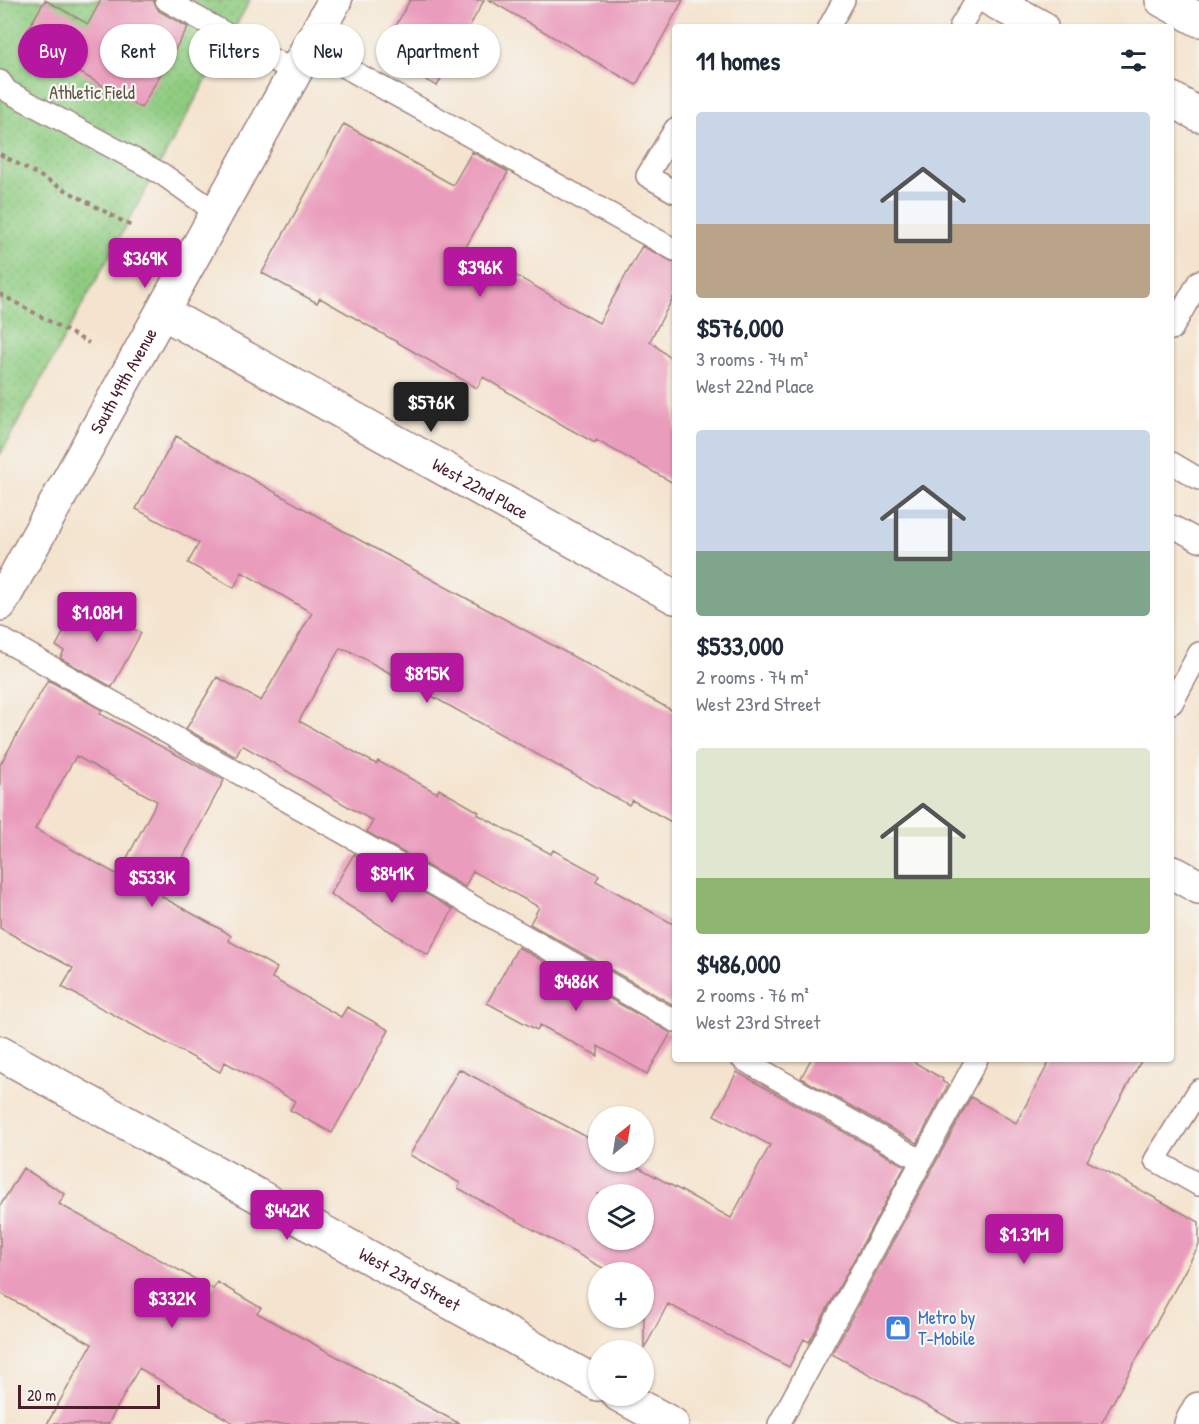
<!DOCTYPE html>
<meta charset="utf-8">
<style>
body{margin:0;font-family:"Patrick Hand",sans-serif;background:#f6f6f7;color:#1f2937;height:100vh;display:flex;flex-direction:column;font-size:22px;white-space:nowrap}
*{box-sizing:border-box;margin:0}
p{font-size:20px;color:#747a83}
.icon{flex:none;width:33px;height:33px;fill:none;stroke:currentColor;stroke-width:2;stroke-linecap:round;stroke-linejoin:round}
.map{position:relative;flex:1;overflow:hidden}
.drawer{position:absolute;left:672px;top:24px;width:502px;height:1038px;display:flex;flex-direction:column;background:#fff;border-radius:6px;box-shadow:0 2px 4px #0004}
.drawer>*{flex:none}
.banner{position:absolute;left:18px;top:24px;width:564px;height:54px;display:flex;gap:12px}
.needle{width:39px;rotate:30deg}
.buttons{position:absolute;left:588px;top:1106px;display:grid;gap:12px}
.buttons a{display:grid;place-items:center;width:66px;height:66px;border-radius:50%;background:#fff;box-shadow:0 2px 4px #0004;font-size:30px}
.scale{position:absolute;left:18px;bottom:15px;width:142px;box-sizing:border-box;padding-left:6px;border:3px solid #4a1f2b;border-top:0;font-size:16px;line-height:21px;white-space:nowrap;color:#4a1f2b;-webkit-text-stroke:4px #f6f6f2;paint-order:stroke}
.price{position:absolute;translate:-50% -51px;padding:0 14px;border-radius:6px;background:#b5179e;color:#fff;font-size:20px;line-height:39px;filter:drop-shadow(0 2px 3px #0008)}
.price::after{content:'';position:absolute;left:50%;top:36px;width:18px;height:14px;margin-left:-9px;background:inherit;clip-path:polygon(0 0,100% 0,50% 100%)}
.price.current{background:#222;color:#fff}
ul{padding:0;list-style:none}
li{display:grid;align-content:center;gap:12px;height:318px;padding:0 24px}
li span{display:grid;place-items:center;height:186px;border-radius:6px;color:#555}
li>.icon{margin-inline-start:auto}
span .icon{width:108px;height:108px;fill:#fffc;stroke-width:1}
li b{font-size:26px}
h2{display:flex;justify-content:space-between;align-items:center;height:72px;padding:0 24px;font-size:26px}
.tag{padding:0 21px;border-radius:27px;background:#fff;box-shadow:0 2px 4px #0004;font-size:21px;line-height:54px}
.tag.current{background:#b5179e;color:#fff}
.map>svg:first-child{display:block}
.park{fill:url(#park-dots);stroke:#6c7656;stroke-width:1.5}
.building{fill:#ea9cbc;fill-rule:evenodd}
.lines{fill:none;stroke-linecap:round;stroke-linejoin:round}
.service-casing{stroke:#9f827d;stroke-width:24}
.minor-casing{stroke:#9f827d;stroke-width:36}
.secondary-casing{stroke:#9f827d;stroke-width:36}
.primary-casing{stroke:#9f827d;stroke-width:36}
.path{stroke:#9f827d;stroke-width:4;stroke-dasharray:4.5 4.5;stroke-linecap:butt}
.service{stroke:#fff;stroke-width:21}
.minor{stroke:#fff;stroke-width:33}
.secondary{stroke:#fff;stroke-width:33}
.primary{stroke:#fff;stroke-width:33}
.labels{text-anchor:middle;stroke-width:4.5;stroke-linejoin:round;paint-order:stroke}
.park-label{font-size:18px;fill:#5f5345;stroke:#f6f6f2}
.street-label{font-size:18px;fill:#4a1f2b;stroke:#f6f6f2}
.shop-label{font-size:18px;fill:#366cbe;stroke:#f6f6f2;text-anchor:start}
</style>
<div class="map">
<svg width="1199" height="1424" viewBox="0 0 1199 1424">
<defs>
<pattern id="park-dots" width="8" height="8" patternUnits="userSpaceOnUse" patternTransform="scale(1.5)"><rect width="8" height="8" fill="#8fcc81"/><path d="M2 2h.1M6 6h.1" fill="none" stroke="#7daf70" stroke-width="1.8" stroke-linecap="round"/></pattern>
</defs>
<rect width="100%" height="100%" fill="#f6f6f2"/>
<filter id="ink" filterUnits="userSpaceOnUse"><feTurbulence type="fractalNoise" baseFrequency=".0167" numOctaves="2"/><feDisplacementMap in="SourceGraphic" scale="12" xChannelSelector="R" yChannelSelector="G"/><feConvolveMatrix kernelMatrix="1 2 1 2 8 2 1 2 1" color-interpolation-filters="sRGB"/></filter>
<filter id="wash" filterUnits="userSpaceOnUse"><feTurbulence type="fractalNoise" baseFrequency=".008" numOctaves="4" result="noise"/><feDisplacementMap in="SourceGraphic" scale="24" xChannelSelector="R" yChannelSelector="G"/><feGaussianBlur stdDeviation="1.35" result="paint"/><feColorMatrix in="noise" values="0 0 0 0 0 0 0 0 0 0 0 0 0 0 0 0 0 1.4 0 .05"/><feComposite in="paint" operator="in"/></filter>
<g filter="url(#wash)">
<rect width="100%" height="100%" fill="#f4e4cf"/>
<path class="park" d="M 0,0 L 250,0 L 0,455 Z"/>
<g id="blocks">
<path class="building" d="M 45,0 L 88,24 L 101,0 L 153,0 L 159,11 L 188,27 L 141,108 L 22,39 Z
M 410,0 L 484,0 L 437,86 L 380,55 Z
M 489,0 L 683,0 L 636,85 Z
M 344,124 L 453,185 L 472,152 L 508,172 L 466,247 L 599,323 L 642,246 L 675,263 L 675,294 L 650,341 L 675,362 L 675,484 L 596,440 L 595,443 L 566,427 L 483,377 L 477,388 L 320,298 L 317,303 L 262,273 Z
M 176,436 L 354,537 L 675,712 L 675,824 L 632,800 L 629,805 L 348,650 L 340,648 L 299,721 L 376,764 L 378,761 L 437,793 L 439,789 L 479,812 L 477,814 L 551,854 L 553,850 L 599,875 L 596,881 L 675,925 L 675,1006 L 530,924 L 539,907 L 473,871 L 465,887 L 367,832 L 373,821 L 242,745 L 236,757 L 186,729 L 217,677 L 261,701 L 312,613 L 242,572 L 234,588 L 188,563 L 199,543 L 136,509 Z
M 81,600 L 141,633 L 112,687 L 60,658 L 64,651 L 56,646 Z
M 48,680 L 102,710 L 100,714 L 224,780 L 162,897 L 224,931 L 231,936 L 229,941 L 277,968 L 272,978 L 341,1017 L 347,1007 L 389,1030 L 332,1133 L 290,1110 L 295,1101 L 225,1062 L 220,1072 L 62,987 L 73,968 L 0,928 L 0,765 ZM 76,756 L 157,801 L 118,875 L 35,829 Z
M 354,854 L 453,909 L 428,955 L 330,894 Z
M 518,947 L 671,1033 L 647,1074 L 598,1046 L 598,1056 L 540,1025 L 537,1030 L 487,1003 Z
M 811,1059 L 909,1059 L 943,1079 L 942,1081 L 948,1085 L 917,1143 L 801,1078 Z
M 1051,1059 L 1142,1059 L 1087,1161 L 1199,1222 L 1199,1245 L 1101,1424 L 960,1424 L 832,1354 L 971,1097 L 1016,1123 Z
M 459,1069 L 598,1143 L 598,1161 L 627,1161 L 731,1218 L 770,1145 L 714,1115 L 737,1072 L 905,1166 L 809,1342 L 804,1339 L 789,1367 L 668,1304 L 644,1349 L 644,1272 L 610,1272 L 458,1188 L 460,1183 L 410,1155 ZM 598,1194 L 644,1194 L 644,1239 L 598,1239 Z
M 23,1168 L 65,1194 L 59,1204 L 213,1289 L 217,1282 L 261,1308 L 257,1313 L 460,1424 L 235,1424 L 139,1368 L 108,1424 L 47,1424 L 92,1344 L 0,1293 L 0,1206 Z"/>
</g>
</g>
<g filter="url(#ink)">
<use href="#blocks" fill-opacity="0" stroke="#9f827d" stroke-width="1.5"/>
<g class="lines">
<defs>
<path id="service" d="M 166,0 L 295,72
M 829,27 L 844,0
M 960,27 L 976,0
M 309,47 L 675,250
M 0,81 L 7,91 L 162,174 L 217,213
M 675,129 L 647,176 L 675,192
M 1172,329 L 1199,281
M 1172,463 L 1199,479
M 1172,526 L 1199,541
M 0,638 L 675,1021
M 1172,703 L 1199,653
M 742,1059 L 922,1161
M 1199,1090 L 1155,1160 L 1199,1185
M 779,1424 L 977,1059"/>
<g id="minor">
<path id="s1" d="M 162,312 L 675,597"/>
<path id="s2" d="M 0,604 L 335,0"/>
<path d="M 1172,872 L 1199,887"/>
<path id="s3" d="M 0,1053 L 598,1384"/>
<path d="M 619,1395 L 672,1424"/>
</g>
<path id="secondary" d="M 992,0 L 1041,27
M 1162,0 L 1199,20
M 1172,99 L 1199,115"/>
<path id="primary" d="M 1191,1424 L 1199,1409"/>
</defs>
<use href="#service" class="service-casing"/>
<use href="#minor" class="minor-casing"/>
<use href="#secondary" class="secondary-casing"/>
<use href="#primary" class="primary-casing"/>
<path class="path" d="M 0,154 L 133,227
M 1172,224 L 1174,221
M 0,294 L 89,343"/>
<use href="#service" class="service"/>
<use href="#minor" class="minor"/>
<use href="#secondary" class="secondary"/>
<use href="#primary" class="primary"/>
</g>
</g>
<defs>
<symbol id="shop-square" viewBox="-11 -11 22 22"><rect x="-9" y="-9" width="18" height="18" rx="4" fill="#3f7fe0" stroke="#f6f6f2"/><path d="M-5-2.5h2.3a2.7 3.5 0 0 1 5.4 0H5L5.5 6h-11ZM-1.5-2.5h3a1.5 2.3 0 0 0-3 0Z" fill="#fff"/></symbol>
</defs>
<g fill-rule="evenodd">
<use href="#shop-square" x="883" y="1313" width="30" height="30"/>
</g>
<g class="labels">
<g class="park-label">
<text x="92" y="99">Athletic Field</text>
</g>
<g class="street-label">
<text dy="6" stroke="none"><textPath href="#s2" startOffset="255">South 49th Avenue</textPath></text>
<text dy="6" stroke="none"><textPath href="#s1" startOffset="364">West 22nd Place</textPath></text>
<text dy="6" stroke="none"><textPath href="#s3" startOffset="468">West 23rd Street</textPath></text>
</g>
<g class="shop-label">
<text x="918" y="1324">Metro by<tspan x="918" dy="21">T-Mobile</tspan></text>
</g>
</g>
</svg>
<div class="buttons">
<a><svg class="needle" viewBox="-14 -14 28 28"><path d="M0-13l5 13h-10z" fill="#e53935"/><path d="M0 13l5-13h-10z" fill="#747a83"/></svg></a>
<a><svg class="icon" aria-label="layers" viewBox="0 0 24 24"><path d="M12 4l9 5-9 5-9-5zM3 14l9 5 9-5"/></svg></a>
<a>+</a>
<a>−</a>
</div>
<div class="scale">20 m</div>
<b class="price" style="left:145px;top:289px">$369K</b>
<b class="price" style="left:480px;top:298px">$396K</b>
<b class="price current" style="left:431px;top:433px">$576K</b>
<b class="price" style="left:97px;top:643px">$1.08M</b>
<b class="price" style="left:427px;top:704px">$815K</b>
<b class="price" style="left:392px;top:904px">$841K</b>
<b class="price" style="left:152px;top:908px">$533K</b>
<b class="price" style="left:576px;top:1012px">$486K</b>
<b class="price" style="left:287px;top:1241px">$442K</b>
<b class="price" style="left:1024px;top:1265px">$1.31M</b>
<b class="price" style="left:172px;top:1329px">$332K</b>
<div class="banner">
<a class="tag current">Buy</a>
<a class="tag">Rent</a>
<a class="tag">Filters</a>
<a class="tag">New</a>
<a class="tag">Apartment</a>
</div>
<section class="drawer">
<h2>11 homes<svg class="icon" aria-label="filters" viewBox="0 0 24 24"><path d="M4 7h16M4 17h16"/><circle cx="9" cy="7" r="2"/><circle cx="15" cy="17" r="2"/></svg></h2>
<ul>
<li><span style="background:linear-gradient(#c9d6e8 60%,#b9a48a 0)"><svg class="icon" aria-label="home" viewBox="0 0 24 24"><path d="M3 11l9-7 9 7M6 9v11h12V9"/></svg></span><div><b>$576,000</b><p>3 rooms · 74 m²</p><p>West 22nd Place</p></div></li>
<li><span style="background:linear-gradient(#c9d6e8 65%,#7fa58c 0)"><svg class="icon" aria-label="home" viewBox="0 0 24 24"><path d="M3 11l9-7 9 7M6 9v11h12V9"/></svg></span><div><b>$533,000</b><p>2 rooms · 74 m²</p><p>West 23rd Street</p></div></li>
<li><span style="background:linear-gradient(#dfe7d0 70%,#8fb573 0)"><svg class="icon" aria-label="home" viewBox="0 0 24 24"><path d="M3 11l9-7 9 7M6 9v11h12V9"/></svg></span><div><b>$486,000</b><p>2 rooms · 76 m²</p><p>West 23rd Street</p></div></li>
</ul>
</section>
</div>
